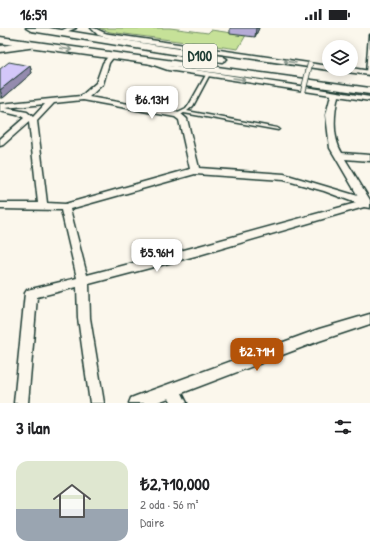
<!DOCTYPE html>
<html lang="tr">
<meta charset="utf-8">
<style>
body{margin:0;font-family:"Patrick Hand",sans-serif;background:#f2f2f2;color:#202124;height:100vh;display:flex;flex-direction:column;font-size:15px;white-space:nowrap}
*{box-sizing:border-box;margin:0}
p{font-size:13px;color:#757577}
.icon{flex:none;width:22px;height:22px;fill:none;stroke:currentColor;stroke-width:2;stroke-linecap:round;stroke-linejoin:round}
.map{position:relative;height:375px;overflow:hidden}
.side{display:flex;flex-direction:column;background:#fff;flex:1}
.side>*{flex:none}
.tools{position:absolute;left:322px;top:12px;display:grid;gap:8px}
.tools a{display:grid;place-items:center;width:36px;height:36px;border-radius:50%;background:#fff;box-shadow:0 2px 10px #0003;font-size:20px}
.price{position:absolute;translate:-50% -34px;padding:0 9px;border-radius:8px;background:#fff;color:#222;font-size:13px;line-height:26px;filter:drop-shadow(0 1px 2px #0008)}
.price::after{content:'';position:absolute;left:50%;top:24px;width:12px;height:9px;margin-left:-6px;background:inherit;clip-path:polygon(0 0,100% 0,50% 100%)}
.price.active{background:#b45309;color:#fff}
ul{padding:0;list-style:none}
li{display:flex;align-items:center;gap:12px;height:100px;padding:0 16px}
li+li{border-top:1px solid #e0e0e0}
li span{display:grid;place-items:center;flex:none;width:112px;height:80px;border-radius:12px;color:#555}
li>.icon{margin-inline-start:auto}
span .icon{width:48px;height:48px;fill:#fffc;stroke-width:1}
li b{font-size:17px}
h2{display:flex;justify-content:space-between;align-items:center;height:48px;padding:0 16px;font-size:17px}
.status{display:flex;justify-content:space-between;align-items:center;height:28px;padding:0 20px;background:#fff;direction:ltr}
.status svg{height:11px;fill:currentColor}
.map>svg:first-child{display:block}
.green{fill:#c6e198;stroke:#728f66}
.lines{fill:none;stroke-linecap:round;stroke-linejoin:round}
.service-casing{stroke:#1f3d34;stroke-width:3}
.minor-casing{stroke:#1f3d34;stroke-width:3}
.primary-casing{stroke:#1f3d34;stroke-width:3}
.trunk-casing{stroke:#1f3d34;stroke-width:3}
.service{fill:#fbf7ec;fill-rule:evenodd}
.minor{fill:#fbf7ec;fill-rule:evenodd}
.primary{fill:#fbf7ec;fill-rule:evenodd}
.trunk{fill:#fbf7ec;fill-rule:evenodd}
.pedestrian-bridge-casing{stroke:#1f3d34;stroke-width:6;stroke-linecap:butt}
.pedestrian-bridge{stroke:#fbf7ec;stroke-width:4.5}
.wall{fill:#b5abd6;stroke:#1f3d34}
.shaded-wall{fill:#948bae;stroke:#1f3d34}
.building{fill:#d3c7f9;stroke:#1f3d34}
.oneway{stroke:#8d9a90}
.labels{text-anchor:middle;stroke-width:3.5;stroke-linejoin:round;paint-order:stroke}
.shield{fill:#fbf7ec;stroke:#61756b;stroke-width:1}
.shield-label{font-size:14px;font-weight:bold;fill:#1f3d34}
</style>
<div class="status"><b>16:59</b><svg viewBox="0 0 49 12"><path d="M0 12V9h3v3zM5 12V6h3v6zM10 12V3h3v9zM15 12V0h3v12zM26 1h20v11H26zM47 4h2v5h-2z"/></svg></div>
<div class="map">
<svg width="370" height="375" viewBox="0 0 370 375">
<rect width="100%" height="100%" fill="#fbf7ec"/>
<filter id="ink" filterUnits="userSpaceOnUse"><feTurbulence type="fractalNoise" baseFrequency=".025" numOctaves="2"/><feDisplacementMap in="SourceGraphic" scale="8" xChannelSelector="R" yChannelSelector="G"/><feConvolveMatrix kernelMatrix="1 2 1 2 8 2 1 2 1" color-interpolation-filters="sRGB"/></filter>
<g filter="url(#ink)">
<path class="green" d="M 99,0 L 170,0 L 208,5 L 211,2 L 246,7 L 238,21 L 110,4 Z"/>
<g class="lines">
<defs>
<path id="service" d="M 369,7 L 370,7 L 370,45 L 368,46 L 366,45 Z
M 207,45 L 210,46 L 193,78 L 187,83 L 277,100 L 279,101 L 278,102 L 184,85 L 178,88 L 176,88 L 176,86 L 186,81 L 189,77 Z"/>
<path id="minor" d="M 67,0 L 76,0 L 61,6 L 58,4 Z
M 91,0 C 98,0 102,5 109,6 L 329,38 L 329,41 L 332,41 L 329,42 L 109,10 L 98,7 Z
M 110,26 L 115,27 L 109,35 L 103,56 L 89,69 L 180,85 L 187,91 L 199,140 L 284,146 L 358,168 L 330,120 L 326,87 L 331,67 L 168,42 L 142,33 L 145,31 L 169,38 L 370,69 L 370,73 L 338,68 C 334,86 332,109 342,125 L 370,127 L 370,133 L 345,131 L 370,172 L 370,180 L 364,179 L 199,227 L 89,256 L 90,290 L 104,375 L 90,375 L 78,290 L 77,259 L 37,269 L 28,375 L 14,375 L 25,265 L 27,262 L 77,250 L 61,182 L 0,181 L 0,175 L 38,175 L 29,94 L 3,117 L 0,118 L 0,111 L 24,90 L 21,88 L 0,83 L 0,76 L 81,68 L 96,55 L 103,35 ZM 83,72 L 175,89 L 179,92 L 190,141 L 65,176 L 47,175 L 37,93 L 54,75 ZM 45,76 L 33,89 L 27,84 L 5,80 ZM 195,146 L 284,152 L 324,163 L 356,175 L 199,218 L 87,247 L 70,181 Z
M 351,40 L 370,43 L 370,47 L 339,43 L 336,41 Z
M 370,286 L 370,296 L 319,313 L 182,365 L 187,375 L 172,375 L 169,370 L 155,375 L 129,375 L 131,370 L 136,368 L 319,301 Z"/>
<path id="primary" d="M 33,14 L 38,17 L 36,19 L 0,24 L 0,18 Z"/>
<path id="trunk" d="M 26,0 L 49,0 L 222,28 L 227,31 L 222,34 L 31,3 Z
M 0,9 L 370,60 L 370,66 L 0,15 Z"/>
</defs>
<use href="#service" class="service-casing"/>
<use href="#minor" class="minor-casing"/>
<use href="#primary" class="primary-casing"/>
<use href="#trunk" class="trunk-casing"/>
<use href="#service" class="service"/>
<use href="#minor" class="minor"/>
<use href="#primary" class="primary"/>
<use href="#trunk" class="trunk"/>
<defs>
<path id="pedestrian-bridge" d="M 303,64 L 310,36"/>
</defs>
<use href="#pedestrian-bridge" class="pedestrian-bridge-casing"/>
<use href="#pedestrian-bridge" class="pedestrian-bridge"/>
</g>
<path class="wall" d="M 230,0 L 259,0 L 255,9 L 230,6 Z
M 30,38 L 32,45 L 3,70 L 0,70 L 0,41 Z"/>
<path class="shaded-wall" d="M 256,0 L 259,0 L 255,9 Z
M 30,38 L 32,45 L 3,70 L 0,62 Z"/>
<path class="building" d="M 9,34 L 30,38 L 0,62 L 0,41 Z"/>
<defs><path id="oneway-shaft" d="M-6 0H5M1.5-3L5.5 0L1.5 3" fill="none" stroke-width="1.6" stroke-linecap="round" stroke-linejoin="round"/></defs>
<g class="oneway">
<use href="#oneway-shaft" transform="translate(66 21) rotate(8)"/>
<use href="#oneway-shaft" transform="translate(290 34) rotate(-172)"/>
<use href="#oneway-shaft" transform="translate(239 51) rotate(9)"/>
</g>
</g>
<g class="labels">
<rect class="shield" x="183" y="16" width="34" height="24" rx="3"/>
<g class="shield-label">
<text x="200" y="33">D100</text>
</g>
</g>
</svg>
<div class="tools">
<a><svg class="icon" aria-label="layers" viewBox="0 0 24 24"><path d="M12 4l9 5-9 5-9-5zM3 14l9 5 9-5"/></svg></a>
</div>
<b class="price" style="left:152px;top:92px">₺6.13M</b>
<b class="price" style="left:157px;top:245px">₺5.96M</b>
<b class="price active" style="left:257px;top:344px">₺2.71M</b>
</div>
<section class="side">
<h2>3 ilan<svg class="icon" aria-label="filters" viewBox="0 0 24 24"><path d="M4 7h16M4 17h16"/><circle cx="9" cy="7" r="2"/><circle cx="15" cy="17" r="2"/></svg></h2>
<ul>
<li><span style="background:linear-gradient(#dfe7d0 60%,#9aa5b1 0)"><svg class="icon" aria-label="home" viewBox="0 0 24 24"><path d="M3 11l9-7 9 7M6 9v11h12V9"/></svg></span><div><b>₺2,710,000</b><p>2 oda · 56 m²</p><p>Daire</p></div></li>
</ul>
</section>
